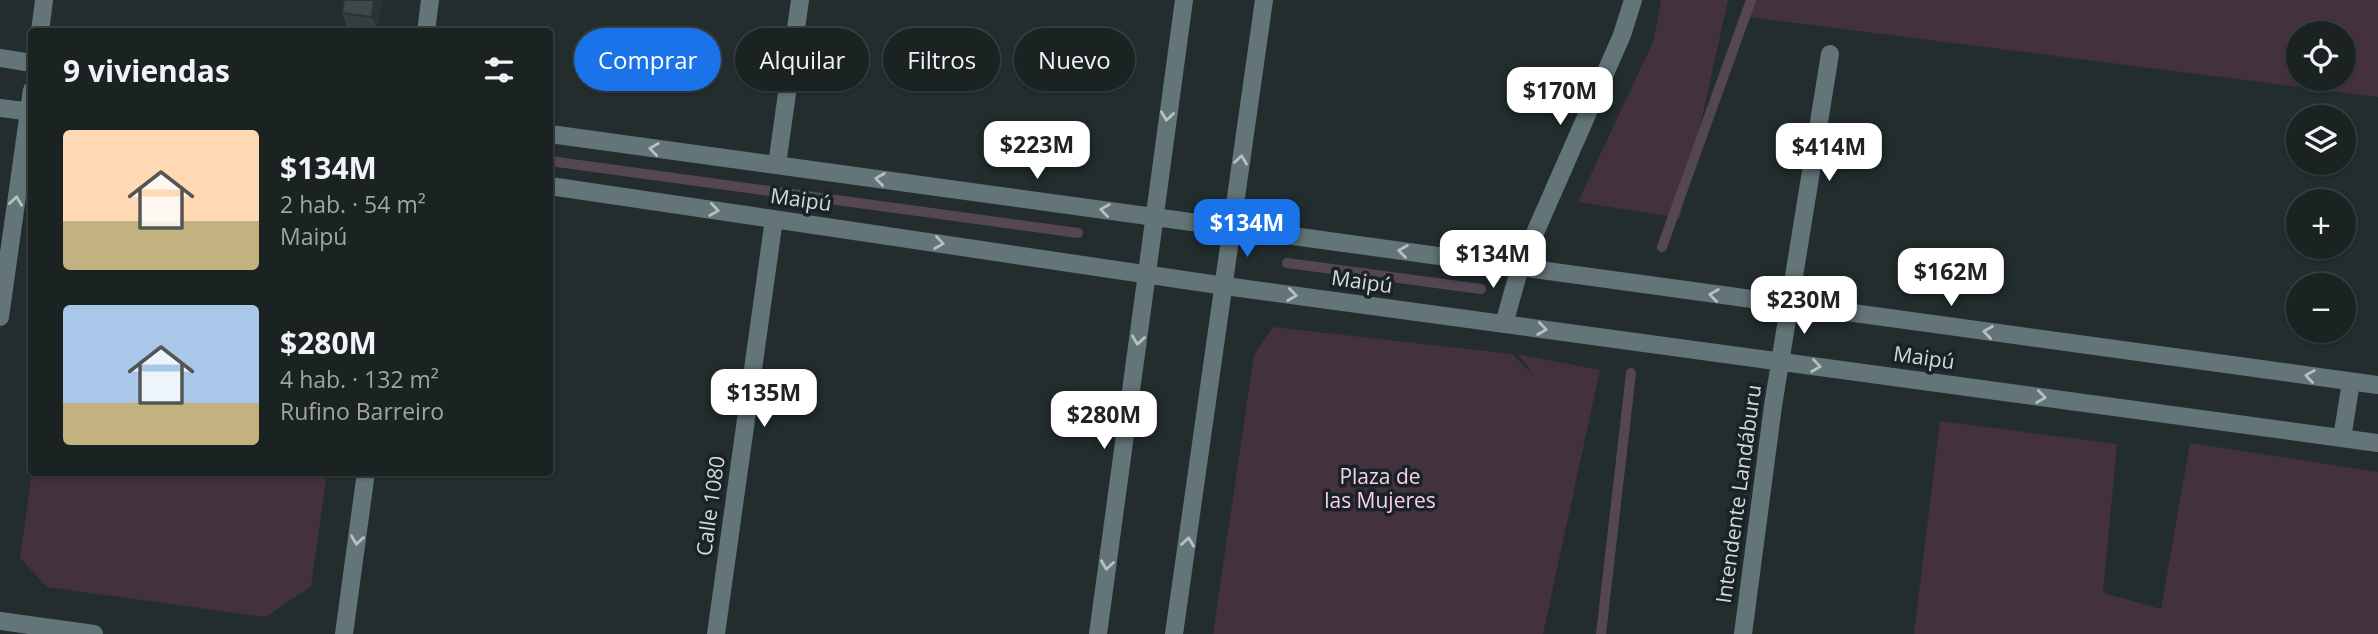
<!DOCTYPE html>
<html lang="es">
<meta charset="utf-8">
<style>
body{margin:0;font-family:"Open Sans",sans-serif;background:#272f2f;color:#f1f3f6;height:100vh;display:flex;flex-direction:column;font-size:26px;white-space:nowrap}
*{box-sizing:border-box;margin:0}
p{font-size:23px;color:#9fa4a5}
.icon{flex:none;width:38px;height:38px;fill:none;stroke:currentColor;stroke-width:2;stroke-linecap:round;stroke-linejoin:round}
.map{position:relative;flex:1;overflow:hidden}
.details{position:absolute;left:28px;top:28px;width:525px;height:448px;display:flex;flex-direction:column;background:#1a2222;border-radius:7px;box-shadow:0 2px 5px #0004,0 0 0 2px #383f40}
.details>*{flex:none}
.banner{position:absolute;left:574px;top:28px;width:665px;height:63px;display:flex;gap:14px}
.buttons{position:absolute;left:2286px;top:21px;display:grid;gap:14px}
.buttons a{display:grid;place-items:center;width:70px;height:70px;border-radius:50%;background:#1a2222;box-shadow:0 2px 5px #0004,0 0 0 2px #383f40;font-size:35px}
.price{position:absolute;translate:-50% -60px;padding:0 16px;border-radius:14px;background:#fff;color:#222;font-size:23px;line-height:46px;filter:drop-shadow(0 2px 4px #0008)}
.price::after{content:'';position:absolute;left:50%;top:42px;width:21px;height:16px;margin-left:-10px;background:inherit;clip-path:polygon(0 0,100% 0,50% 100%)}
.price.on{background:#1a73e8;color:#fff}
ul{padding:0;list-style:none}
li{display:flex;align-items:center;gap:21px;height:175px;padding:0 35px}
li span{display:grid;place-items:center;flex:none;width:196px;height:140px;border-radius:7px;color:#555}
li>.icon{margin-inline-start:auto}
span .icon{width:84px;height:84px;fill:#fffc;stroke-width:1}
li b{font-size:30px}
h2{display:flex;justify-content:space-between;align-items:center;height:84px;padding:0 35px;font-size:30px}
.tag{padding:0 24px;border-radius:32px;background:#1a2222;box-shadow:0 2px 5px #0004,0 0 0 2px #383f40;font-size:24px;line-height:63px}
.tag.on{background:#1a73e8;color:#fff}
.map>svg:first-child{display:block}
.green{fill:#43313e;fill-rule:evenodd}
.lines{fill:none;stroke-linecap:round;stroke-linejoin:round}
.stream{stroke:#544653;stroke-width:10}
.minor{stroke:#637578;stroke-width:18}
.wall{fill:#343e40}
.shaded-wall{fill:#2b3234}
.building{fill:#3d484a;stroke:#2b3234;stroke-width:2}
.oneway{stroke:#b7c0c2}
.labels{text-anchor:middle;stroke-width:7;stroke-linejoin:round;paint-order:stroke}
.street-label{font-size:21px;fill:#d3d9da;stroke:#192325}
.park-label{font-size:21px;fill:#facfee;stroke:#192325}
</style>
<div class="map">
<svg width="2378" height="634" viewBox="0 0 2378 634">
<rect width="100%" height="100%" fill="#232d2e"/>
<path class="green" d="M 1661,0 L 1728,0 L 1680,218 L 1578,202 L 1654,40 Z
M 1751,0 L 2378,0 L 2378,97 L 1748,17 ZM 2298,33 L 2343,33 L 2343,79 L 2298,79 Z
M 1273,327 L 1512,354 L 1536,378 L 1518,354 L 1600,370 L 1543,634 L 1213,634 L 1254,355 Z
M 1940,421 L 2117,444 L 2103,593 L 2161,609 L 2190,443 L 2378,472 L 2378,634 L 1914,634 Z
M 32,473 L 327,473 L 311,586 L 266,617 L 47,587 L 20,558 Z"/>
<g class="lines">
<path class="stream" d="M 550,161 L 1078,233
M 1662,247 L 1751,0
M 1287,263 L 1481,289
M 1601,634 L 1631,373"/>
<path class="minor" d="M 40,32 L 44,0
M 426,32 L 430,0
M 0,58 L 32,63
M 0,108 L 32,112
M 550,134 L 2378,385
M 777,165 L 800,0
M 550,186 L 1225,286 L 2378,443
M 0,317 L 32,90
M 1504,324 L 1520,267 L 1622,35 L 1633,0
M 2342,438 L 2351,382
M 0,621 L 94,634
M 344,634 L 366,472
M 716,634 L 774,219
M 1098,634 L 1184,0
M 1174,634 L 1264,0
M 1743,634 L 1773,406 L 1830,54"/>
</g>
<path class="wall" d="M 341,0 L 382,0 L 377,31 L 347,27 L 342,13 L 343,0 Z"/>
<path class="shaded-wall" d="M 374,0 L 382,0 L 377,31 L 372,17 Z"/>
<path class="building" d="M 344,0 L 374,0 L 372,17 L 342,13 Z"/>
<defs><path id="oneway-chevron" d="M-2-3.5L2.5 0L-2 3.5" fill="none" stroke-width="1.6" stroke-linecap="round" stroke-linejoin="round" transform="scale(1.75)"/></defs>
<g class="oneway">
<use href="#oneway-chevron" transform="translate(1167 116) rotate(98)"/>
<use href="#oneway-chevron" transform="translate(654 149) rotate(-172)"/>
<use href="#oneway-chevron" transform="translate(1241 160) rotate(-82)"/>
<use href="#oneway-chevron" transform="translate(880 179) rotate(-172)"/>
<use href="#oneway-chevron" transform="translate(16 201) rotate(-82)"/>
<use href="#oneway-chevron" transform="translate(714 210) rotate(8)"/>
<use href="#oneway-chevron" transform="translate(1105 210) rotate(-172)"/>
<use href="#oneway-chevron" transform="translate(939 243) rotate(8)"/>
<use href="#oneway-chevron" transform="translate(1403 251) rotate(-172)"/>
<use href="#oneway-chevron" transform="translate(1292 295) rotate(8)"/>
<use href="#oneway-chevron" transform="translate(1714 295) rotate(-172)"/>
<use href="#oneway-chevron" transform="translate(1542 329) rotate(8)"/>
<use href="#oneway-chevron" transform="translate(1988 332) rotate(-172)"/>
<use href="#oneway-chevron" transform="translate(1138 340) rotate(98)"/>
<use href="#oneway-chevron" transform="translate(1816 366) rotate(8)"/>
<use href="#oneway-chevron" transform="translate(2310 376) rotate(-172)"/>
<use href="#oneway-chevron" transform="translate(2041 397) rotate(8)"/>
<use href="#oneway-chevron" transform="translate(357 540) rotate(98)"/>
<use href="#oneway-chevron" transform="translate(1188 542) rotate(-82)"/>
<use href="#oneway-chevron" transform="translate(1107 565) rotate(98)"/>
</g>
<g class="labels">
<g class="street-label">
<text transform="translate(801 200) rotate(8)" y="7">Maipú</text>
<text transform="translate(1362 282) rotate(8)" y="7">Maipú</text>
<text transform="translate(1924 358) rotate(8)" y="7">Maipú</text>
<text transform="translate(1739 494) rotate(-82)" y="7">Intendente Landáburu</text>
<text transform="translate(711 506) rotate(-82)" y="7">Calle 1080</text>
</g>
<g class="park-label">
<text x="1380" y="484">Plaza de<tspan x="1380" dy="24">las Mujeres</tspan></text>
</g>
</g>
</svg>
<div class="buttons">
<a><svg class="icon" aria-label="locate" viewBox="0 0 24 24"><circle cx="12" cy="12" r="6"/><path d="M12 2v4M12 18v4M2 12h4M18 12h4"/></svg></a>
<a><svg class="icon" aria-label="layers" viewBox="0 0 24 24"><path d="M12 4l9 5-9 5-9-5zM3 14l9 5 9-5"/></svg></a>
<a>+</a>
<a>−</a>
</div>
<b class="price" style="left:1560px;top:127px">$170M</b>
<b class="price" style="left:1037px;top:181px">$223M</b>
<b class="price" style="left:1829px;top:183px">$414M</b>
<b class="price on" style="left:1247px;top:259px">$134M</b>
<b class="price" style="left:1493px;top:290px">$134M</b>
<b class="price" style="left:1951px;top:308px">$162M</b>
<b class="price" style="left:1804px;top:336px">$230M</b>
<b class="price" style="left:764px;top:429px">$135M</b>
<b class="price" style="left:1104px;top:451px">$280M</b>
<div class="banner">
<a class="tag on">Comprar</a>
<a class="tag">Alquilar</a>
<a class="tag">Filtros</a>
<a class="tag">Nuevo</a>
</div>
<section class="details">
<h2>9 viviendas<svg class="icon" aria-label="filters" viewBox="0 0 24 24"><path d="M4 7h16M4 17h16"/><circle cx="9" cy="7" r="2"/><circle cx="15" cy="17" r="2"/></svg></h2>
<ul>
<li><span style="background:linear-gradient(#ffd9b3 65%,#c2b280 0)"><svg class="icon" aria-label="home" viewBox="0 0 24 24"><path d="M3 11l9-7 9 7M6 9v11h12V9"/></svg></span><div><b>$134M</b><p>2 hab. · 54 m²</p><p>Maipú</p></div></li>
<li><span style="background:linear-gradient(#a9c7e8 70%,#c2b280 0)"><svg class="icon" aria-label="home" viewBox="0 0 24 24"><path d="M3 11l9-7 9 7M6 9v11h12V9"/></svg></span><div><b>$280M</b><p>4 hab. · 132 m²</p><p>Rufino Barreiro</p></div></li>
</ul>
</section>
</div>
